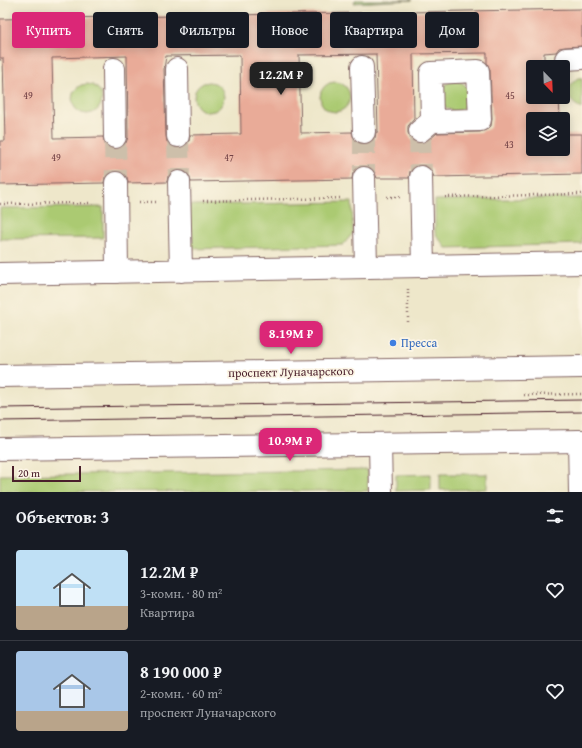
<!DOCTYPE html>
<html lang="ru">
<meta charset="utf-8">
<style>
body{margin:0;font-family:"Gentium Book Plus",serif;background:#242831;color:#f1f3f6;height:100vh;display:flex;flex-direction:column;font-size:15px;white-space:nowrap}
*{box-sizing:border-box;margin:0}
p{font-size:13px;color:#9ea1a6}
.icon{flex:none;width:22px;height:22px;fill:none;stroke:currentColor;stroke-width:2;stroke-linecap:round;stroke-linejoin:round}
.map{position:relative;height:492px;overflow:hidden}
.drawer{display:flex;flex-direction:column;background:#171b24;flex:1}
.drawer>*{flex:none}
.banner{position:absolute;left:12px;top:12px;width:558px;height:36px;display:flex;gap:8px}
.needle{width:26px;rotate:157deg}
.tools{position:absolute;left:526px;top:60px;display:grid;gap:8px}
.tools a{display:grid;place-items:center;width:44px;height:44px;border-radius:4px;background:#171b24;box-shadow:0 2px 10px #0003;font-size:20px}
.scale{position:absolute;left:12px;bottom:10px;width:69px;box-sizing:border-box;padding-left:4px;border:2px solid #4a1f2b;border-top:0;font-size:11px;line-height:14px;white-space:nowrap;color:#4a1f2b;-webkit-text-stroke:3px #fcf5e5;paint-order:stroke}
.price{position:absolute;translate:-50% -34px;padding:0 9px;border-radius:8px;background:#db2777;color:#fff;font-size:13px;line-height:26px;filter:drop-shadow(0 1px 2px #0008)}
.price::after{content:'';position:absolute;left:50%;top:24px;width:12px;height:9px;margin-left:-6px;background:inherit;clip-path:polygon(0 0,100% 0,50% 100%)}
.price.selected{background:#222;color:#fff}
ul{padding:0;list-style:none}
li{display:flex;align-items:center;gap:12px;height:100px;padding:0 16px}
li+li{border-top:1px solid #363941}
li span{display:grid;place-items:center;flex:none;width:112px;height:80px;border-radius:4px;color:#555}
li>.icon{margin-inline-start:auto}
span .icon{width:48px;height:48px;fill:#fffc;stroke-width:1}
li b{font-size:17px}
h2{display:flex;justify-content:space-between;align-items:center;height:48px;padding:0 16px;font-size:17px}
.pill{padding:0 14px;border-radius:4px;background:#171b24;box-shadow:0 2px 10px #0003;font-size:14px;line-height:36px}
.pill.selected{background:#db2777;color:#fff}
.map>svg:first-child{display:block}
.green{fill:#abca72;stroke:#7a744e}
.forest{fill:#88ae64;stroke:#696648}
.building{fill:#e9ab98;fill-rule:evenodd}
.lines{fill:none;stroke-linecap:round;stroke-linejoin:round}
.minor-tunnel{stroke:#cdbfaa;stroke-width:22;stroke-dasharray:22 11;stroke-linecap:butt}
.minor-casing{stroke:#836563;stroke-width:24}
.major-casing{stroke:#836563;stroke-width:24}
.path{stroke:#836563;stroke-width:2.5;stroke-dasharray:1 3;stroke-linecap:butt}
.minor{stroke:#fff;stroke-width:22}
.major{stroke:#fff;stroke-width:22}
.tram{stroke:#4a1f2b;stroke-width:1}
.shop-dot{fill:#3f7fe0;stroke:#fcf5e5;stroke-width:1.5}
.labels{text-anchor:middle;stroke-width:3.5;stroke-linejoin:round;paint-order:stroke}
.number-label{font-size:10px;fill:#724246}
.shop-label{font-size:12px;fill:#366cbe;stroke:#fcf5e5;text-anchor:start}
.street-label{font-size:12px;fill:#4a1f2b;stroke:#fcf5e5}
</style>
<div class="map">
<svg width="582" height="492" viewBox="0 0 582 492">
<rect width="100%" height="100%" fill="#fcf5e5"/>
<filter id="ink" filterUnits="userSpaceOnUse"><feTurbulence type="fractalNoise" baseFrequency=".025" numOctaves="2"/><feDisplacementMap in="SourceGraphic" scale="8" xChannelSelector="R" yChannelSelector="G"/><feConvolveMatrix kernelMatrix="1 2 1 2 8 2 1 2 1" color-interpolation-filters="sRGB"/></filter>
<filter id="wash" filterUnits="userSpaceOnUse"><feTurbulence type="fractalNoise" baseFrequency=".012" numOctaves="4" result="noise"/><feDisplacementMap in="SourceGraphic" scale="16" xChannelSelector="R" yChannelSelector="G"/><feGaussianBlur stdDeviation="0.9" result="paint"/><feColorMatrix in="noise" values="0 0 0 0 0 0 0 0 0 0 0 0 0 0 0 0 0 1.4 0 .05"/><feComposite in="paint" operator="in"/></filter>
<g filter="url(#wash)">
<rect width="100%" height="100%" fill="#eee7ca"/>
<path class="green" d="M 578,78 L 582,78 L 582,108 C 566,102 564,87 578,78 Z
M440 96a15 15 0 1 1 30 0a15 15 0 1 1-30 0Z
M194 97a15 15 0 1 1 30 0a15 15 0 1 1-30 0Z
M320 97a15 15 0 1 1 30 0a15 15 0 1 1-30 0Z
M72 99a15 15 0 1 1 30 0a15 15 0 1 1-30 0Z
M 582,198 L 582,244 L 446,248 L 435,233 L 435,200 Z
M 352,202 L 353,233 L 343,245 L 189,249 L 188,205 Z
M 103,207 L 103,238 L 0,239 L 0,208 Z
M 368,470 L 368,491 L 0,492 L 0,475 Z
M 431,474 L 431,490 L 396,491 L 396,475 Z
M 440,474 L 487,474 L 487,489 L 440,490 Z"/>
<path class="forest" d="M 355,0 L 412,0 L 354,3 Z"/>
<g id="blocks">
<path class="building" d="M 582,9 L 582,46 L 565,47 L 559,48 L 556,52 L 544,53 L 544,67 L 533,67 L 533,97 L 559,97 L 560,119 L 533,119 L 533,149 L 563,149 L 563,134 L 582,134 L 582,174 L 434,177 L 431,170 L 427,166 L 420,165 L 414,167 L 410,171 L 409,178 L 377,178 L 374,171 L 370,167 L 363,166 L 357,168 L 353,172 L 352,179 L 191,182 L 189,175 L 185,171 L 178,170 L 172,172 L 168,176 L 167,182 L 128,183 L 127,177 L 122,172 L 115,171 L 110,172 L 105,177 L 104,183 L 0,185 L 0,141 L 5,141 L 3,58 L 0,58 L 0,19 ZM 487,53 L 487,63 L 490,70 L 492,119 L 491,126 L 488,129 L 480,132 L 437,133 L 428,141 L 422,143 L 416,143 L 411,139 L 408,133 L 408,126 L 414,119 L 413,54 ZM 376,54 L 378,132 L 376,132 L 375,138 L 371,142 L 365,144 L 358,143 L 354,139 L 352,132 L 301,133 L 299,55 ZM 240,55 L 241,134 L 190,135 L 189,142 L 185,146 L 179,148 L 172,147 L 167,142 L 166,136 L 164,69 L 166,56 ZM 127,56 L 128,137 L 126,143 L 121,148 L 115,149 L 109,148 L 105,144 L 103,137 L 54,138 L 52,58 Z"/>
</g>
</g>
<g filter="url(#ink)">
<use href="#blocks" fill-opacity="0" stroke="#836563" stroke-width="1"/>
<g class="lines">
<path class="minor-tunnel" d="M 420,131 L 421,177
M 364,132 L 364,178
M 178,136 L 179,182
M 115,137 L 116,183"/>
<defs>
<path id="minor" d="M 566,59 L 582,58
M 362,67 L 364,132
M 114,69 L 115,137
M 177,69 L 178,136
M 420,131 L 432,121 L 480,120 L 478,71 L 431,73 L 432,121
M 421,177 L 423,266
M 364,178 L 366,267
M 179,182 L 181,271
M 116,183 L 117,272
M 0,274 L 582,263
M 579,441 L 580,492
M 380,444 L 381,492"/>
<path id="major" d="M 0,376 L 582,367
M 0,449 L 582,441"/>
</defs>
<use href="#minor" class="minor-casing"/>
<use href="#major" class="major-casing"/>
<path class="path" d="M 0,60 L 3,58
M 387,197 L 400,197
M 445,197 L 582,194
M 203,201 L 342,198
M 139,202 L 158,202
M 0,204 L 94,203
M 408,322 L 408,289
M 524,395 L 582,394"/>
<use href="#minor" class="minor"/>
<use href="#major" class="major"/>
<path class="tram" d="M 0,408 L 582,400
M 0,421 L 582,412"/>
</g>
</g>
<circle class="shop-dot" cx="393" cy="343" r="4"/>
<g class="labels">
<g class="number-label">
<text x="28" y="99">49</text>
<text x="510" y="99">45</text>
<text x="509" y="148">43</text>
<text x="56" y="161">49</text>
<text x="229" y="161">47</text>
</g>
<g class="shop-label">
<text x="401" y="347">Пресса</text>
</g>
<g class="street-label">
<text transform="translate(291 372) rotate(-1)" y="4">проспект Луначарского</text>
</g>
</g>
</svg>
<div class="tools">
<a><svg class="needle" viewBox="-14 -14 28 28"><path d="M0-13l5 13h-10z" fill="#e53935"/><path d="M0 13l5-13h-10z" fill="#9ea1a6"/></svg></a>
<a><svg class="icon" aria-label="layers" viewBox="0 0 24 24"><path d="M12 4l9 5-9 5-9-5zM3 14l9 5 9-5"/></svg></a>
</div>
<div class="scale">20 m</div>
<b class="price selected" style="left:281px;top:96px">12.2M ₽</b>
<b class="price" style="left:291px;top:355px">8.19M ₽</b>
<b class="price" style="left:290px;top:462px">10.9M ₽</b>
<div class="banner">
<a class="pill selected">Купить</a>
<a class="pill">Снять</a>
<a class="pill">Фильтры</a>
<a class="pill">Новое</a>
<a class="pill">Квартира</a>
<a class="pill">Дом</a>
</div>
</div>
<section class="drawer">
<h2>Объектов: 3<svg class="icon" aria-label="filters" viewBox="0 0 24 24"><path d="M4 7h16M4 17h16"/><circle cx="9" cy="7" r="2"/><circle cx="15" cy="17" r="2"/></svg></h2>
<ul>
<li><span style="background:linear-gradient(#bfe0f5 70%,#b9a48a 0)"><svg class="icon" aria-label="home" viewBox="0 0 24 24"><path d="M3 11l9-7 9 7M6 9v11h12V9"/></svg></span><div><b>12.2M ₽</b><p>3-комн. · 80 m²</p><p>Квартира</p></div><svg class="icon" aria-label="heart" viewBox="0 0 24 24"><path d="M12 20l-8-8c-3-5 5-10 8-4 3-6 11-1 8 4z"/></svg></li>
<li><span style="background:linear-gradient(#a9c7e8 75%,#b9a48a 0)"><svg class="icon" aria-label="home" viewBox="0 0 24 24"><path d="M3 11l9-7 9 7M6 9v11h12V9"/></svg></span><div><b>8 190 000 ₽</b><p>2-комн. · 60 m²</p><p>проспект Луначарского</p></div><svg class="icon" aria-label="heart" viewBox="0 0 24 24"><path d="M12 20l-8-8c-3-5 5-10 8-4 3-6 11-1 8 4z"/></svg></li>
</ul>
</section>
